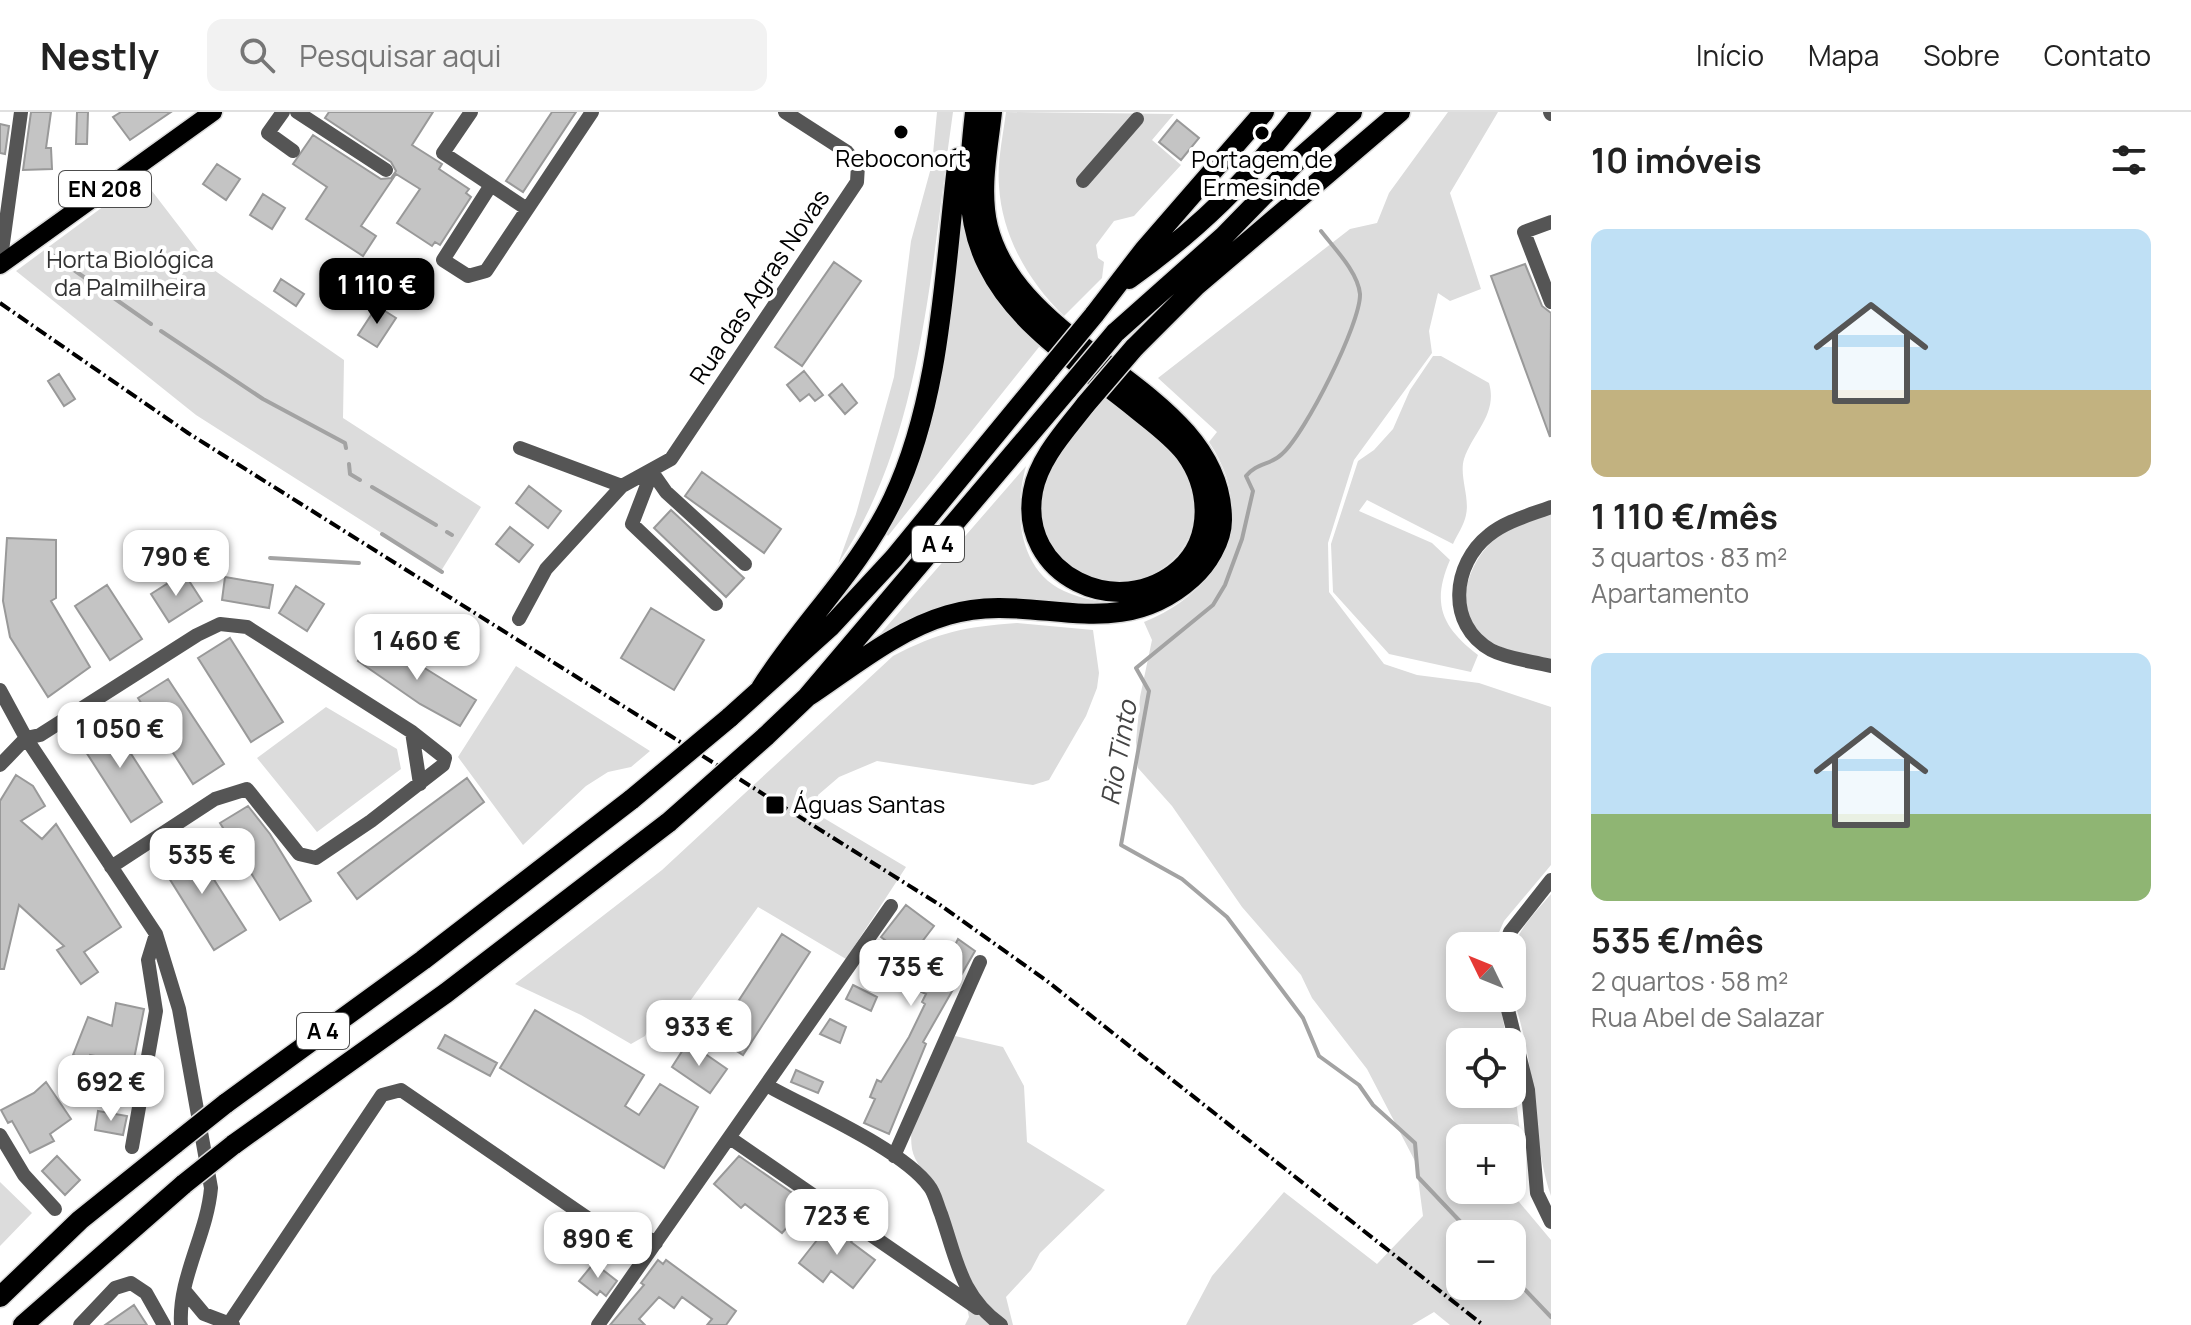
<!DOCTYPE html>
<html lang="pt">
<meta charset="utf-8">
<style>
body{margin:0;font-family:Manrope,sans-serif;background:#f2f2f2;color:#222;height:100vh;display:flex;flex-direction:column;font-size:30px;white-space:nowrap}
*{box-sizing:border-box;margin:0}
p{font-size:26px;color:#767676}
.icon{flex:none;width:44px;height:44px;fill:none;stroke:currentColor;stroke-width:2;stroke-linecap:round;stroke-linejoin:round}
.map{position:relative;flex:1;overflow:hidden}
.sheet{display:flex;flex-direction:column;background:#fff;width:640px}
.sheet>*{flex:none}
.needle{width:52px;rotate:313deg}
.buttons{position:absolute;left:1446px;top:820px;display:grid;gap:16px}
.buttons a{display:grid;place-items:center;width:80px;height:80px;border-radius:16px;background:#fff;box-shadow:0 4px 12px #0003;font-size:40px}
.price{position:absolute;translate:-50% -68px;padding:0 18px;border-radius:16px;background:#fff;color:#222;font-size:26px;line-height:52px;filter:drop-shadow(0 2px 4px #0008)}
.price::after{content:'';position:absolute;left:50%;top:48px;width:24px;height:18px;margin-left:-12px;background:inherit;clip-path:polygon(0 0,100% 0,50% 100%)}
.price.selected{background:#000;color:#fff}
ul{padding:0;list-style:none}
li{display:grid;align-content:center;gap:16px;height:424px;padding:0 40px}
li span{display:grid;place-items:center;height:248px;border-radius:16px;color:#555}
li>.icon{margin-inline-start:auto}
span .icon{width:144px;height:144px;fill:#fffc;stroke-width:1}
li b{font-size:34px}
h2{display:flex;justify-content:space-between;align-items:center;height:96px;padding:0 40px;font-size:34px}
header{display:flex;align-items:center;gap:48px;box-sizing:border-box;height:112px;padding:0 40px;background:#fff;border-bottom:2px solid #e0e0e0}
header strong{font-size:38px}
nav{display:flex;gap:44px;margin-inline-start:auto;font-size:28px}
.search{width:560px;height:72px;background:#f2f2f2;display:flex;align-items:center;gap:20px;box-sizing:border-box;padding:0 28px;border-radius:16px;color:#767676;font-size:30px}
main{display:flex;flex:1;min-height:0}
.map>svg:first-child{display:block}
.green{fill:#dcdcdc;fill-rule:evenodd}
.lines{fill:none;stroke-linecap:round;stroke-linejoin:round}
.stream{stroke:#a3a3a3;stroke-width:4}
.building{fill:#c4c4c4;stroke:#999;stroke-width:2}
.major-casing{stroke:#dbdbdb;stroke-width:21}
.highway-casing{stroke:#dbdbdb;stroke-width:23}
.minor{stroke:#555;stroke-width:14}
.major{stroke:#000;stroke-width:18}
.highway{stroke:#000;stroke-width:20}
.rail{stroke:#000;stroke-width:4;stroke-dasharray:12 4 2 4;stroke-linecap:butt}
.highway-bridge-casing{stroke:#dbdbdb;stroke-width:23;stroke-linecap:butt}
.highway-bridge{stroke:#000;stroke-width:20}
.poi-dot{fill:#000;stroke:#fff;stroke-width:3}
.labels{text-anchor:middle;stroke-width:8;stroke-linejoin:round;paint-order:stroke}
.shield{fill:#fff;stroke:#4c4c4c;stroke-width:2}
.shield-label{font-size:22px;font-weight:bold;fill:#000}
.poi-label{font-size:24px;fill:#000;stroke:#fff}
.park-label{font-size:24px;fill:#333;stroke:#fff}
.street-label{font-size:24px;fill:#000;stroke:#fff}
.water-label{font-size:26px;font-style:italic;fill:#444;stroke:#fff}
</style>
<header>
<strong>Nestly</strong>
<div class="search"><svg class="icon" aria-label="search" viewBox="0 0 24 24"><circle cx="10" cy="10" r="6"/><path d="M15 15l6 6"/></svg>Pesquisar aqui</div>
<nav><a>Início</a><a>Mapa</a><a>Sobre</a><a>Contato</a></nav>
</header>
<main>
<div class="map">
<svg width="1551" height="1213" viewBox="0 0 1551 1213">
<rect width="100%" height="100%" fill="#fff"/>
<path class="green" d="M 937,0 L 953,0 C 931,152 923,327 838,452 L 856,402 L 894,265 L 911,129 L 932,52 Z
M 1006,0 L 1174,2 L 1152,28 L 1181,53 L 1134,104 L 1114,109 L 1096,133 L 1098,146 L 1104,150 L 1102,166 L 1064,204 C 1029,170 1002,125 999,74 C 997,50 1003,24 1006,0 Z
M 1448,0 L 1498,0 L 1450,81 L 1481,177 L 1450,189 L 1438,181 L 1429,219 L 1432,241 L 1354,348 L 1328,431 L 1329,480 L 1384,552 L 1417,563 L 1479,571 L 1551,595 L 1551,753 L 1504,809 L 1493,834 L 1460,834 L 1460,886 L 1499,886 L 1507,930 L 1460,930 L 1460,982 L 1512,982 L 1512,956 L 1521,1029 L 1512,1042 L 1512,1026 L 1460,1026 L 1460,1078 L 1509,1078 L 1551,1128 L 1551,1213 L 1450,1213 L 1434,1200 L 1412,1213 L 1186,1213 L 1212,1164 L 1284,1080 L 1377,1152 L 1423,1104 L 1416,1051 L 1367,957 L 1312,886 L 1301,863 L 1242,795 L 1172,694 L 1138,656 L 1136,630 L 1140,585 L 1152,528 L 1144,510 C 1223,478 1259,405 1209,330 L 1217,320 L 1158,266 L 1350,117 L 1377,111 L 1389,81 ZM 1460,1122 L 1512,1122 L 1512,1174 L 1460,1174 Z
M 142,66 L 211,156 L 344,248 L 343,306 L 481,395 L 441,459 L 196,303 L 16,159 Z
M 961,99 C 973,163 996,189 1043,230 L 888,424 L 886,421 Z
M 1433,244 L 1441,244 L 1489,271 C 1498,302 1473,320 1464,347 C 1459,364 1470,385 1466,403 C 1464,413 1457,423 1453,432 L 1367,388 L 1359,399 L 1432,431 L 1450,448 C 1431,492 1442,515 1478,543 L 1471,560 L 1389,542 L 1333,480 L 1331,432 L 1358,349 L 1374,338 L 1393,317 L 1410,278 Z
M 1105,287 C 1128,304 1158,321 1176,344 C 1222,404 1179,475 1106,471 C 1089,470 1075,459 1064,449 C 1010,398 1065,326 1105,287 Z
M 1026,354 C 1014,397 1017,457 1064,479 C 1083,488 1104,490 1125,493 L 922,503 L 881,521 Z
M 1551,401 L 1551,550 C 1530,546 1506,539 1487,528 C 1448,506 1468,449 1495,427 C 1510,414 1533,408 1551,401 Z
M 1017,511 L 1093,518 L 1099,561 L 1097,576 L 1086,604 L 1049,668 L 1033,673 L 877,649 L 839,665 L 818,683 L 822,705 L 906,755 L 846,847 L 758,795 L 680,903 L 655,902 L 645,924 L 631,932 L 581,903 L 515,872 L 662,758 L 893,544 C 939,520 964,515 1017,511 Z
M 516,554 L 650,639 L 631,655 L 608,660 L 586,674 L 523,733 L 458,645 Z
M 326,595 L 397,637 L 401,657 L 317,720 L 257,646 Z
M 1551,782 L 1551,1084 C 1536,1039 1536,991 1528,945 C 1523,910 1507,880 1512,843 C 1516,818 1536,800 1551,782 Z
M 955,924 L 1003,935 L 1024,974 L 1027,1030 L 1105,1078 L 1040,1141 L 1031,1158 L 1006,1185 L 1013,1213 L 965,1213 L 969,1205 C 960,1160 948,1119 932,1075 C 927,1063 914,1050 912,1037 C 906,997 934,955 955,924 Z
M 0,1070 L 32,1101 L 0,1134 Z"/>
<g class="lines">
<path class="stream" d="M 1321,119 C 1334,136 1358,160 1360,182 C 1361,211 1305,322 1282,342 C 1271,353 1256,351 1246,364 L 1253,379 L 1242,427 L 1225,473 L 1213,493 L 1136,556 L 1149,579 L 1121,733 L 1182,767 L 1227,805 L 1303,906 L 1319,944 L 1359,973 L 1373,993 L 1415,1031 L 1418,1065 L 1472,1122
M 51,142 L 151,212
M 161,219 L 263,287 L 345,331 L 346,336
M 349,352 L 350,362 L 360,368
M 372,375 L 436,413
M 447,420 L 452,423
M 382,422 L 442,460
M 270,446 L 359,451
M 1512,1164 L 1551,1205"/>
</g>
<path class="building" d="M 31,0 L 51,0 L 46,36 L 51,36 L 52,57 L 23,58 Z
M 77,0 L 88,0 L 87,32 L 76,32 Z
M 121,0 L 171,0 L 130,28 L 113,5 Z
M 329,0 L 433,0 L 412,33 L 442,52 L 439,57 L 469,77 L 466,81 L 471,85 L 440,133 L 435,130 L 432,134 L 397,111 L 420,77 L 396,62 L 361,114 L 376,124 L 363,144 L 306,107 L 327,75 L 293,52 L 313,23 L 381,67 L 391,66 L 396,59 L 391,50 L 325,6 Z
M 552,0 L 576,0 L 523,80 L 506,69 Z
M 1177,8 L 1199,26 L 1181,48 L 1159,30 Z
M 0,12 L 9,14 L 5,42 L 0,41 Z
M 217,52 L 240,67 L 226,88 L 203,72 Z
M 263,82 L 285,96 L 272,117 L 250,103 Z
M 834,150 L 861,169 L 802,254 L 775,235 Z
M 1525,152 L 1542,194 L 1551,201 L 1550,325 L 1491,164 Z
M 281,167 L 304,182 L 296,194 L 274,179 Z
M 377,194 L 396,206 L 377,235 L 358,223 Z
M 804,259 L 823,283 L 815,289 L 809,282 L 800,289 L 787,273 Z
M 59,262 L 75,287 L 64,294 L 48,269 Z
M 842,272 L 857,291 L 845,302 L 829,283 Z
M 702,360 L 781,417 L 764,441 L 685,384 Z
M 529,374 L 561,399 L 548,416 L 516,391 Z
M 671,398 L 744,466 L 726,485 L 654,416 Z
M 510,415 L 533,433 L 519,450 L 496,432 Z
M 7,426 L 56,428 L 56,486 L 51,489 L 90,555 L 48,585 L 10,525 L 3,489 Z
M 184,461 L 202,489 L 169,510 L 151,482 Z
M 225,465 L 273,473 L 269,496 L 222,488 Z
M 107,473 L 142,527 L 110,548 L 75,494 Z
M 296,474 L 324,492 L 307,519 L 279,501 Z
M 651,496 L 704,528 L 674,578 L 621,546 Z
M 373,524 L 476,588 L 460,614 L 420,592 L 358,549 Z
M 230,526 L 283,610 L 251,630 L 198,546 Z
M 168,567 L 224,652 L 193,672 L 138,586 Z
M 108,606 L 162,690 L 131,710 L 77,626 Z
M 16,663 L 33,674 L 45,694 L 21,709 L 42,727 L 56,712 L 121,815 L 84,840 L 98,860 L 81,872 L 57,838 L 64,834 L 19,793 L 4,857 L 0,857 L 0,689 Z
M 467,666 L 484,690 L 357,787 L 338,761 Z
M 248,694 L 270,722 L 311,789 L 280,808 L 220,711 Z
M 190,730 L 246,818 L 214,838 L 159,750 Z
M 906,793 L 934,814 L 905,852 L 911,854 L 909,859 L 936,871 L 958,827 L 975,839 L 923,930 L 926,932 L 889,1022 L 864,1011 L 875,987 L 870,985 L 877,968 L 881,970 L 909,925 L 925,892 L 922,890 L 926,882 L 898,869 L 893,877 L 883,873 L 887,865 L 869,857 L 875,846 L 880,848 L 889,831 L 881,825 Z
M 782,822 L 810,840 L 743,943 L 715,925 Z
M 853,873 L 877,885 L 871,899 L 846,887 Z
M 116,891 L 144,897 L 133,952 L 90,943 L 88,949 L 73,943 L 88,905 L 112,914 Z
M 535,898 L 644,963 L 625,994 L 639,1003 L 660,972 L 698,995 L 664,1056 L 500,956 Z
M 830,907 L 846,915 L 840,931 L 820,922 Z
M 445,923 L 497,951 L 490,964 L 438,936 Z
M 688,930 L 727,957 L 710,981 L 672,955 Z
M 796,958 L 823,970 L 818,981 L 791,970 Z
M 46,970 L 71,1007 L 50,1022 L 54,1029 L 30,1041 L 12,1009 L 8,1011 L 1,998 L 34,981 Z
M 98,999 L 127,1004 L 123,1023 L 95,1018 Z
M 57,1044 L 80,1068 L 65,1083 L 42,1059 Z
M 739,1044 L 811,1094 L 792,1117 L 788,1114 L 782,1121 L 745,1092 L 741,1096 L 714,1072 Z
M 832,1109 L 855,1125 L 851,1130 L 875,1148 L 853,1176 L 831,1159 L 823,1170 L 799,1151 Z
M 658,1148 L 663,1152 L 666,1148 L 736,1199 L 726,1213 L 707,1213 L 712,1207 L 682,1185 L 674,1196 L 659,1185 L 639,1207 L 645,1213 L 610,1213 L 644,1173 L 641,1171 Z
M 594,1151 L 617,1169 L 606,1184 L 600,1179 L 597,1183 L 579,1169 Z
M 134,1193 L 147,1213 L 105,1213 Z"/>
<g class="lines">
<defs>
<path id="major" d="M 0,153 L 213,0"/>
<path id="highway" d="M 975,0 C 969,53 963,105 988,154 C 1018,215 1085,255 1135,296 C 1152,310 1172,324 1185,341 C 1210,375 1214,426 1180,457 C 1119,511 1017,463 1033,379 C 1039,346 1066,318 1086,292
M 1129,167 C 1200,116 1247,69 1301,0
M 1094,203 L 1144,138 L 1264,0
M 1115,221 L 1224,124 L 1302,44 L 1352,0
M 1134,236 L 1196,174 L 1400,0
M 761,576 C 802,511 860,457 893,387 C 942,283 944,158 958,46
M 807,585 C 851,556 896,518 948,503 C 1033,477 1114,536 1192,466 C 1207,453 1222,429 1222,408 C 1222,278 1020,242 988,115 C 979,78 988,37 992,0
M 729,606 L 831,514 L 894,446 L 1047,260
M 765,625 L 807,585 L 1068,277
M 225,992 L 423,848 L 632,687
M 233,1033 L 446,881 L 669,710
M 0,1185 L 80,1108 L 176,1031
M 23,1213 L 184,1072"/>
</defs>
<use href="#major" class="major-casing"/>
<use href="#highway" class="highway-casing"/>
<path class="minor" d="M 283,0 L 268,21 L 293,39
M 297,0 L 386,58
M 471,0 L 443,41 L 527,97
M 1550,0 L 1551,2
M 1083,69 L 1137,7
M 491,73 L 443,148 L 468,164 L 486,159 L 592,0
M 1551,110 L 1524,120 L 1551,190
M 0,153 L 21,0
M 520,336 L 622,374 L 671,347 L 857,70 L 858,53 L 847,40 L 785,0
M 652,360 L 632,412 L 716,492
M 652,360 L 666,380 L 745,452
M 1551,395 C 1530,403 1506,409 1489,423 C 1452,452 1446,513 1491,538 C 1508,547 1532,549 1551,554
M 519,507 L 546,457 L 622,374
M 0,578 L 26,626 L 156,822 L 179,897 L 211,1076 C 207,1123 178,1166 181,1213
M 412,620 L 420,672
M 0,653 L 26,626 L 40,623 L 197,523 L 220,512 L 247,515 L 412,620 L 445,646 L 443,653 L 371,709 L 316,746 L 299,742 L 247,677 L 215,687 L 111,755
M 1505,834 L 1510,820 L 1551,768
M 1505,886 L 1528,978 L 1537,1081 L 1551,1110
M 766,973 C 809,997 902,1037 929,1074 C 935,1081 937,1093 941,1102 C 957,1148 960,1183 1001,1213
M 0,1023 L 24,1063 L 55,1097
M 730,1026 L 977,1196
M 132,1035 L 156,899 L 148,848 L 156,822
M 894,1044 L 980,850
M 184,1178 L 204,1202 L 233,1213
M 230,1210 L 382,983 L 401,978 L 602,1116 L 624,1112 L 656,1131
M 80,1213 L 115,1176 L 131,1171 L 146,1181 L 164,1213
M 598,1213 L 891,794"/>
<use href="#major" class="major"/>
<use href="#highway" class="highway"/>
<path class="rail" d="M 0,191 L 188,321 L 940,793 L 1047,869 L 1483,1213"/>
<defs>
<path id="highway-bridge" d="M 1047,260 L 1094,203
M 1068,277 L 1115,221
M 1086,292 L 1134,236
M 632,687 L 729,606
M 669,710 L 765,625
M 176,1031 L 225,992
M 184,1072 L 233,1033"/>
</defs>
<use href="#highway-bridge" class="highway-bridge-casing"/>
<use href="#highway-bridge" class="highway-bridge"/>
</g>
<g class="poi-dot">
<circle cx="901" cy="20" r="8"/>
<circle cx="1262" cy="21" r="8"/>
<rect x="765" y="683" width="20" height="20" rx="4"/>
</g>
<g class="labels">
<g class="shield">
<rect x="59" y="59" width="92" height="36" rx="6"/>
<rect x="912" y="414" width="52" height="36" rx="6"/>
<rect x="297" y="901" width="52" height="36" rx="6"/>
</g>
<g class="shield-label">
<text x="105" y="85">EN 208</text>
<text x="938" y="440">A 4</text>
<text x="323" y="927">A 4</text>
</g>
<g class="poi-label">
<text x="901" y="55">Reboconort</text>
<text x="1262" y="56">Portagem de<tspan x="1262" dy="28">Ermesinde</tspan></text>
<text x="793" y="701" text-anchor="start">Águas Santas</text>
</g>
<g class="park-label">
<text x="130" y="156">Horta Biológica<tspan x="130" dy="28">da Palmilheira</tspan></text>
</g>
<g class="street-label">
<text transform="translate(760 175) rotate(-56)" y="8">Rua das Agras Novas</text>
</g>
<g class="water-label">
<text transform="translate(1119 641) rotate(-80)" y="9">Rio Tinto</text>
</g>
</g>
</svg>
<div class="buttons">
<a><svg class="needle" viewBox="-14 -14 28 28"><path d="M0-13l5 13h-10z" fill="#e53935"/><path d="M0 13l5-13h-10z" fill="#767676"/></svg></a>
<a><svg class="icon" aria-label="locate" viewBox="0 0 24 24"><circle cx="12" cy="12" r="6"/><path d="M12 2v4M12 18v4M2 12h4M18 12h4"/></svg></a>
<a>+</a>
<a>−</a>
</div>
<b class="price selected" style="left:377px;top:214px">1 110 €</b>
<b class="price" style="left:176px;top:486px">790 €</b>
<b class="price" style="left:417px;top:570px">1 460 €</b>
<b class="price" style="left:120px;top:658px">1 050 €</b>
<b class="price" style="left:202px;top:784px">535 €</b>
<b class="price" style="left:911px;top:896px">735 €</b>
<b class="price" style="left:699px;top:956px">933 €</b>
<b class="price" style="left:111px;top:1011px">692 €</b>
<b class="price" style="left:837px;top:1145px">723 €</b>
<b class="price" style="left:598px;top:1168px">890 €</b>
</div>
<section class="sheet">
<h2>10 imóveis<svg class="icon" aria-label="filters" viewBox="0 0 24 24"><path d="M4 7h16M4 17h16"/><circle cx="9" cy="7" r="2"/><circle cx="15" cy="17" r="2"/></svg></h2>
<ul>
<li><span style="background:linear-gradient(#bfe0f5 65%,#c2b280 0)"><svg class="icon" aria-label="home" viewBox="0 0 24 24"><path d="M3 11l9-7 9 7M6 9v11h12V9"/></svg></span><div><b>1 110 €/mês</b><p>3 quartos · 83 m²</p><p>Apartamento</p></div></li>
<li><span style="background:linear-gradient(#bfe0f5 65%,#8fb573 0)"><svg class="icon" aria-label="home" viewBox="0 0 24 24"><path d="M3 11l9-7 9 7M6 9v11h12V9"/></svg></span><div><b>535 €/mês</b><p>2 quartos · 58 m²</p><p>Rua Abel de Salazar</p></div></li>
</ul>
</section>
</main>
